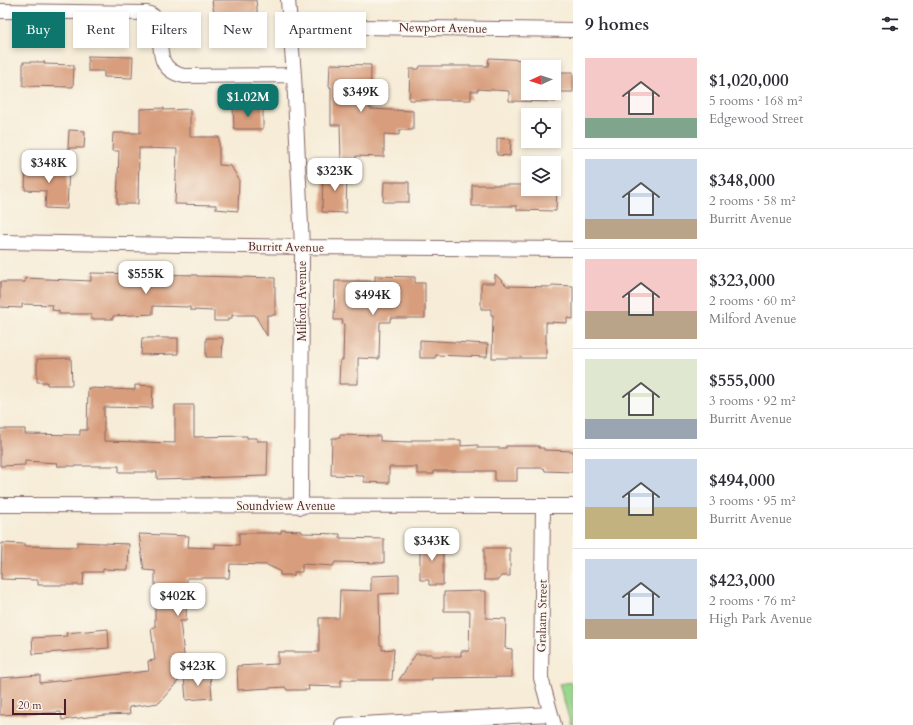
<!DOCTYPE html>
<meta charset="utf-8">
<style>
body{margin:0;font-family:Cardo,serif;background:#f2f2f3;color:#2b2b33;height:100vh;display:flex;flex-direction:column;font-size:15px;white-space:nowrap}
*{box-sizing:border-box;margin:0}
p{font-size:13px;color:#7c7c81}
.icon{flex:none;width:22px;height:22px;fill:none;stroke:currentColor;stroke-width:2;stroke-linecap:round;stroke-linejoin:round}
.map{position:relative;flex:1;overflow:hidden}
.details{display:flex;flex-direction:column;background:#fff;width:340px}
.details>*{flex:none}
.guide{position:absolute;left:12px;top:12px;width:380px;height:36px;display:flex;gap:8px}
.needle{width:26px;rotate:267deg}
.tools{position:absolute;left:521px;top:60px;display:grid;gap:8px}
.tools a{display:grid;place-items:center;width:40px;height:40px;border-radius:0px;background:#fff;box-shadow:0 2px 6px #0003;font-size:20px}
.scale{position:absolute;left:12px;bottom:10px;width:54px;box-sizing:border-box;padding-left:4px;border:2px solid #4a1f2b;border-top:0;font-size:11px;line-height:14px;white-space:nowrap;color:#4a1f2b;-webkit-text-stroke:3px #fbf7ec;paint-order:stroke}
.price{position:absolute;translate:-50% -34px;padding:0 9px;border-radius:8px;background:#fff;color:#222;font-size:13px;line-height:26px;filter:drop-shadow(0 1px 2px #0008)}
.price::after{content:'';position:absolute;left:50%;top:24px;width:12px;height:9px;margin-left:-6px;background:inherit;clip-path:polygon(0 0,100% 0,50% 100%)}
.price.selected{background:#0f766e;color:#fff}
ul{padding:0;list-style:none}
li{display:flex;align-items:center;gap:12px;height:100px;padding:0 12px}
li+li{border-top:1px solid #e1e1e2}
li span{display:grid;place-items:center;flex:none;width:112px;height:80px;border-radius:0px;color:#555}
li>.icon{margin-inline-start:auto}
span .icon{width:48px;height:48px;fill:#fffc;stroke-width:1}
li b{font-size:17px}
h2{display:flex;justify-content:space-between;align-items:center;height:48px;padding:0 12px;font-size:17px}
.tag{padding:0 14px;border-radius:0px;background:#fff;box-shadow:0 2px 6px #0003;font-size:14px;line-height:36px}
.tag.selected{background:#0f766e;color:#fff}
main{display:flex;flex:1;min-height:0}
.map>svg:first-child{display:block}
.green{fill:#98d78d;stroke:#717b5c}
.building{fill:#d89d7b}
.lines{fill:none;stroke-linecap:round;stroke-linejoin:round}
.minor-casing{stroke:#866767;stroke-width:16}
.minor{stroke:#fff;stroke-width:14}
.labels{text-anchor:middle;stroke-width:3;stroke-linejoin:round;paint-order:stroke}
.street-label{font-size:12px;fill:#4a1f2b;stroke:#fbf7ec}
</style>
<main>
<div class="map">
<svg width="573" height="725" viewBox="0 0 573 725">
<rect width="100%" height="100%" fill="#fbf7ec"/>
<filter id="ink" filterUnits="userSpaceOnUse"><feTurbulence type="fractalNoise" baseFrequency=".025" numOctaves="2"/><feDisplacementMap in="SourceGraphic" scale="8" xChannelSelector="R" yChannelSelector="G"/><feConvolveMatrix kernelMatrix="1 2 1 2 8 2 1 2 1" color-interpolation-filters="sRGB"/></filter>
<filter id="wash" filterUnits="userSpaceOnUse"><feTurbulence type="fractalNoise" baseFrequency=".012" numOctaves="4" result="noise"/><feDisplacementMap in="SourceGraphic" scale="16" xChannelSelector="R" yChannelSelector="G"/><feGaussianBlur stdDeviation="0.9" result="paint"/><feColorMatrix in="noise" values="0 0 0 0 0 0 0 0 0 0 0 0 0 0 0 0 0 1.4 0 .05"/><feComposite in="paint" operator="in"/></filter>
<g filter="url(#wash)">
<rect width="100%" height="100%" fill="#f6ecd7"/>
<path class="green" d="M 573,682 L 573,725 L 571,725 L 559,684 Z"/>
<g id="blocks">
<path class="building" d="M 212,0 L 256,0 L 259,29 L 258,30 L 259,39 L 228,41 L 228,39 L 220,39 L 220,27 L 216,27 Z
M 88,56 L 133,57 L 132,78 L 104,77 L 104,71 L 88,71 Z
M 489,58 L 528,60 L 528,93 L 554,93 L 554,71 L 556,71 L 556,72 L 573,72 L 573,92 L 556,92 L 556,102 L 509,101 L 509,91 L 478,89 L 478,91 L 471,91 L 471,100 L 409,100 L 410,69 L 419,69 L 420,66 L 488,66 Z
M 23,62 L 45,62 L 44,64 L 74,65 L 73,87 L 23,86 Z
M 330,64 L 371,65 L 370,109 L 413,111 L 413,130 L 399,130 L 399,135 L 384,134 L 384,157 L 356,156 L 356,160 L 341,160 L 340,125 L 331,125 L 331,87 L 329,87 Z
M 263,106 L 263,129 L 234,129 L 233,107 Z
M 164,108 L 164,110 L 190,109 L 190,137 L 219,137 L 219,165 L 231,166 L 239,180 L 238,211 L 216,209 L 216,205 L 175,204 L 177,149 L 139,148 L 138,204 L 117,204 L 119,151 L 112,151 L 113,133 L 140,133 L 140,109 Z
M 69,130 L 85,131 L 84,148 L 68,148 Z
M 497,138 L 511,139 L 510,156 L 497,155 Z
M 26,164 L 69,166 L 67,209 L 45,208 L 46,191 L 25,190 Z
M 331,170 L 347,171 L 346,213 L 322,212 L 323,172 L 331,172 Z
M 384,182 L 409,182 L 409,202 L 383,202 Z
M 472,185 L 528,185 L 528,189 L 554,189 L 554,185 L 557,185 L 556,211 L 517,210 L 517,206 L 472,206 Z
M 91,273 L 197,275 L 197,276 L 275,278 L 275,315 L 267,315 L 267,336 L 255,315 L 232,315 L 232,318 L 228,318 L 228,321 L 214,321 L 214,311 L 190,310 L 190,307 L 153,306 L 153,314 L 113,316 L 113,319 L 91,319 L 91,314 L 59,314 L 59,311 L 52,310 L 53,305 L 22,304 L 22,308 L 0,307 L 0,282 L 25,282 L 25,278 L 91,281 Z
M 495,274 L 507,286 L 552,287 L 552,285 L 573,286 L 573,319 L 567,318 L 567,323 L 546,322 L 546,358 L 492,358 L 493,315 L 491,315 L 491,309 L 481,309 L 481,286 L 482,283 L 495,283 Z
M 375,276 L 415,277 L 415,283 L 425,283 L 425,318 L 390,318 L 390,322 L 380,322 L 379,359 L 358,358 L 358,384 L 339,384 L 340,360 L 343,360 L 344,324 L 342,324 L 343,320 L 334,320 L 335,281 L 375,281 Z
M 142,338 L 178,338 L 178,354 L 141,355 Z
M 206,338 L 223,338 L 222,357 L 206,357 Z
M 420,340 L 488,344 L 487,357 L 436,355 L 435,358 L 420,358 Z
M 71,358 L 72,385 L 47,385 L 47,382 L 37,382 L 37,359 Z
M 135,385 L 153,386 L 152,408 L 104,407 L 104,441 L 175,443 L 175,405 L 194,405 L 194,437 L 247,436 L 247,438 L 257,438 L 257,441 L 268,441 L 267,476 L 157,479 L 157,472 L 119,472 L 119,466 L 57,466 L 58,463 L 25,461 L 25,465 L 0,466 L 0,429 L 25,429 L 25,434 L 80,435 L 80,430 L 87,430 L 88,388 L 135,390 Z
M 340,435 L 380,436 L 380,441 L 412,442 L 412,440 L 461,440 L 461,446 L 478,445 L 478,448 L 506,448 L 506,446 L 539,446 L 539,448 L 544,448 L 544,450 L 573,451 L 573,472 L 545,471 L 544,468 L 517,468 L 517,481 L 495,481 L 495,471 L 434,471 L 434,474 L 417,474 L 417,467 L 389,467 L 389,483 L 364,482 L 364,476 L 331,475 L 332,438 L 340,438 Z
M 281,530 L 302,531 L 302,533 L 340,534 L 340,538 L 384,539 L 384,563 L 335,562 L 333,566 L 302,564 L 302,572 L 294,572 L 294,577 L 290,575 L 280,575 L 280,571 L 267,565 L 230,564 L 229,578 L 187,578 L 186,621 L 180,621 L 186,672 L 159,703 L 129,707 L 130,714 L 106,715 L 62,720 L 61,712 L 0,715 L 0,678 L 40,675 L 40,683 L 149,671 L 148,661 L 155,660 L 151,628 L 155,627 L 155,571 L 144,570 L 139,534 L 189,536 L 188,547 L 215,548 L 215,544 L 239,545 L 239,533 L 281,533 Z
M 423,541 L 443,541 L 443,585 L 429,585 L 429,580 L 420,580 L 420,547 L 423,547 Z
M 77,542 L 129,544 L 128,570 L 103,569 L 103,572 L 84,572 L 83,585 L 38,585 L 38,580 L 1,579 L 2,543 L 24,544 L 24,546 L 77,547 Z
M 484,548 L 510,548 L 510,576 L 501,576 L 498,580 L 484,580 Z
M 399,575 L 399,593 L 379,594 L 380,645 L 382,645 L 382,650 L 394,649 L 392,680 L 341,680 L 341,687 L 308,686 L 309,690 L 287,690 L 285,687 L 238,690 L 237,666 L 278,664 L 278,652 L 319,652 L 319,618 L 339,618 L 340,590 L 371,591 L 371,576 Z
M 486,591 L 486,618 L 506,619 L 505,648 L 512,649 L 512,677 L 432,678 L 432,680 L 399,680 L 416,654 L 432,654 L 432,656 L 461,656 L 461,651 L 469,651 L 470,611 L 444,611 L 444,592 Z
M 108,629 L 109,648 L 33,654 L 32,638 L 67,636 L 66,633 Z
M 210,674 L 212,698 L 186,700 L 184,676 Z"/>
</g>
</g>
<g filter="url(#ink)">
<use href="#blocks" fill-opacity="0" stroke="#866767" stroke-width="1"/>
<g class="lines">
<defs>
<path id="minor" d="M 288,0 L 294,75 L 302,247 L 301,507
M 0,11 L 147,13 C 176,21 141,66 184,76 L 294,75
M 290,26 L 573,30
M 0,242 L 302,247 L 573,249
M 0,505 L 573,506
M 543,506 L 541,678 L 554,725
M 342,725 L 551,714"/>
</defs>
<use href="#minor" class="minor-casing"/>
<use href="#minor" class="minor"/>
</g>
</g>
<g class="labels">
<g class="street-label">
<text transform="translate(443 28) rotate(1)" y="4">Newport Avenue</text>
<text transform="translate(286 247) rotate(1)" y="4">Burritt Avenue</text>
<text transform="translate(302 301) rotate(-90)" y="4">Milford Avenue</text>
<text x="286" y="510">Soundview Avenue</text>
<text transform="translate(542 616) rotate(-89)" y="4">Graham Street</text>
</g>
</g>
</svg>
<div class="tools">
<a><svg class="needle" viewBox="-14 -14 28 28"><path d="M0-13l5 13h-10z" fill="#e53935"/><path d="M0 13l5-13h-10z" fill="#7c7c81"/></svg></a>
<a><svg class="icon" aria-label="locate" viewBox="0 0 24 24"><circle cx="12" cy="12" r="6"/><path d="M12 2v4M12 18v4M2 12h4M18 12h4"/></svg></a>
<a><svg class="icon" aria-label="layers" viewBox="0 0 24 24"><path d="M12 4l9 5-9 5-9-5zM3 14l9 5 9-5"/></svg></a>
</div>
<div class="scale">20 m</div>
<b class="price" style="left:361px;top:113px">$349K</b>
<b class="price selected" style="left:248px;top:118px">$1.02M</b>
<b class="price" style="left:49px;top:184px">$348K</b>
<b class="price" style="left:335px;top:192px">$323K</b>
<b class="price" style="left:146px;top:295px">$555K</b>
<b class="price" style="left:373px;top:316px">$494K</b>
<b class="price" style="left:432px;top:562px">$343K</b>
<b class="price" style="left:178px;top:617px">$402K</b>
<b class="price" style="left:198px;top:687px">$423K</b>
<div class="guide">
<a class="tag selected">Buy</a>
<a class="tag">Rent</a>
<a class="tag">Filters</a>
<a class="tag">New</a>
<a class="tag">Apartment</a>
</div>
</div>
<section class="details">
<h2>9 homes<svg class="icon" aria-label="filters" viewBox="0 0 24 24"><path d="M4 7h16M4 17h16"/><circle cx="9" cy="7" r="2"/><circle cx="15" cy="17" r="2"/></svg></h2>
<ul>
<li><span style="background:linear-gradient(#f6c9c9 75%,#7fa58c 0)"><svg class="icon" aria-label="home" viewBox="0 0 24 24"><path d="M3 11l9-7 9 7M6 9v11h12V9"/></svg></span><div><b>$1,020,000</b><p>5 rooms · 168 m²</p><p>Edgewood Street</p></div></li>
<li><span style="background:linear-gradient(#c9d6e8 75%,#b9a48a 0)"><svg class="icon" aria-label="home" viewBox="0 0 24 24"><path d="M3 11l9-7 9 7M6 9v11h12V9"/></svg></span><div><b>$348,000</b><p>2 rooms · 58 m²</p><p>Burritt Avenue</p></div></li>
<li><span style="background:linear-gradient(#f6c9c9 65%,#b9a48a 0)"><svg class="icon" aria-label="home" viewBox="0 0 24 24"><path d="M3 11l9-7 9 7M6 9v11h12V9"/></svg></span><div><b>$323,000</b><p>2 rooms · 60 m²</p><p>Milford Avenue</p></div></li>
<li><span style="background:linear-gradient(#dfe7d0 75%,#9aa5b1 0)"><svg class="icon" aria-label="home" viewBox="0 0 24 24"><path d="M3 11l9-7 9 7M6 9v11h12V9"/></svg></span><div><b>$555,000</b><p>3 rooms · 92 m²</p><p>Burritt Avenue</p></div></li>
<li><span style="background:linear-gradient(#c9d6e8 60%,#c2b280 0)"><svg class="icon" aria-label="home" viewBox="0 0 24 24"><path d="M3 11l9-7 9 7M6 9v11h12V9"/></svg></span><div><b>$494,000</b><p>3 rooms · 95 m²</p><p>Burritt Avenue</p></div></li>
<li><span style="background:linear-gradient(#c9d6e8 75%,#b9a48a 0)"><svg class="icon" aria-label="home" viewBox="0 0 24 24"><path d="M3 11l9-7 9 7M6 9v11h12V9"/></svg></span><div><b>$423,000</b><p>2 rooms · 76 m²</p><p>High Park Avenue</p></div></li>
</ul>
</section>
</main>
